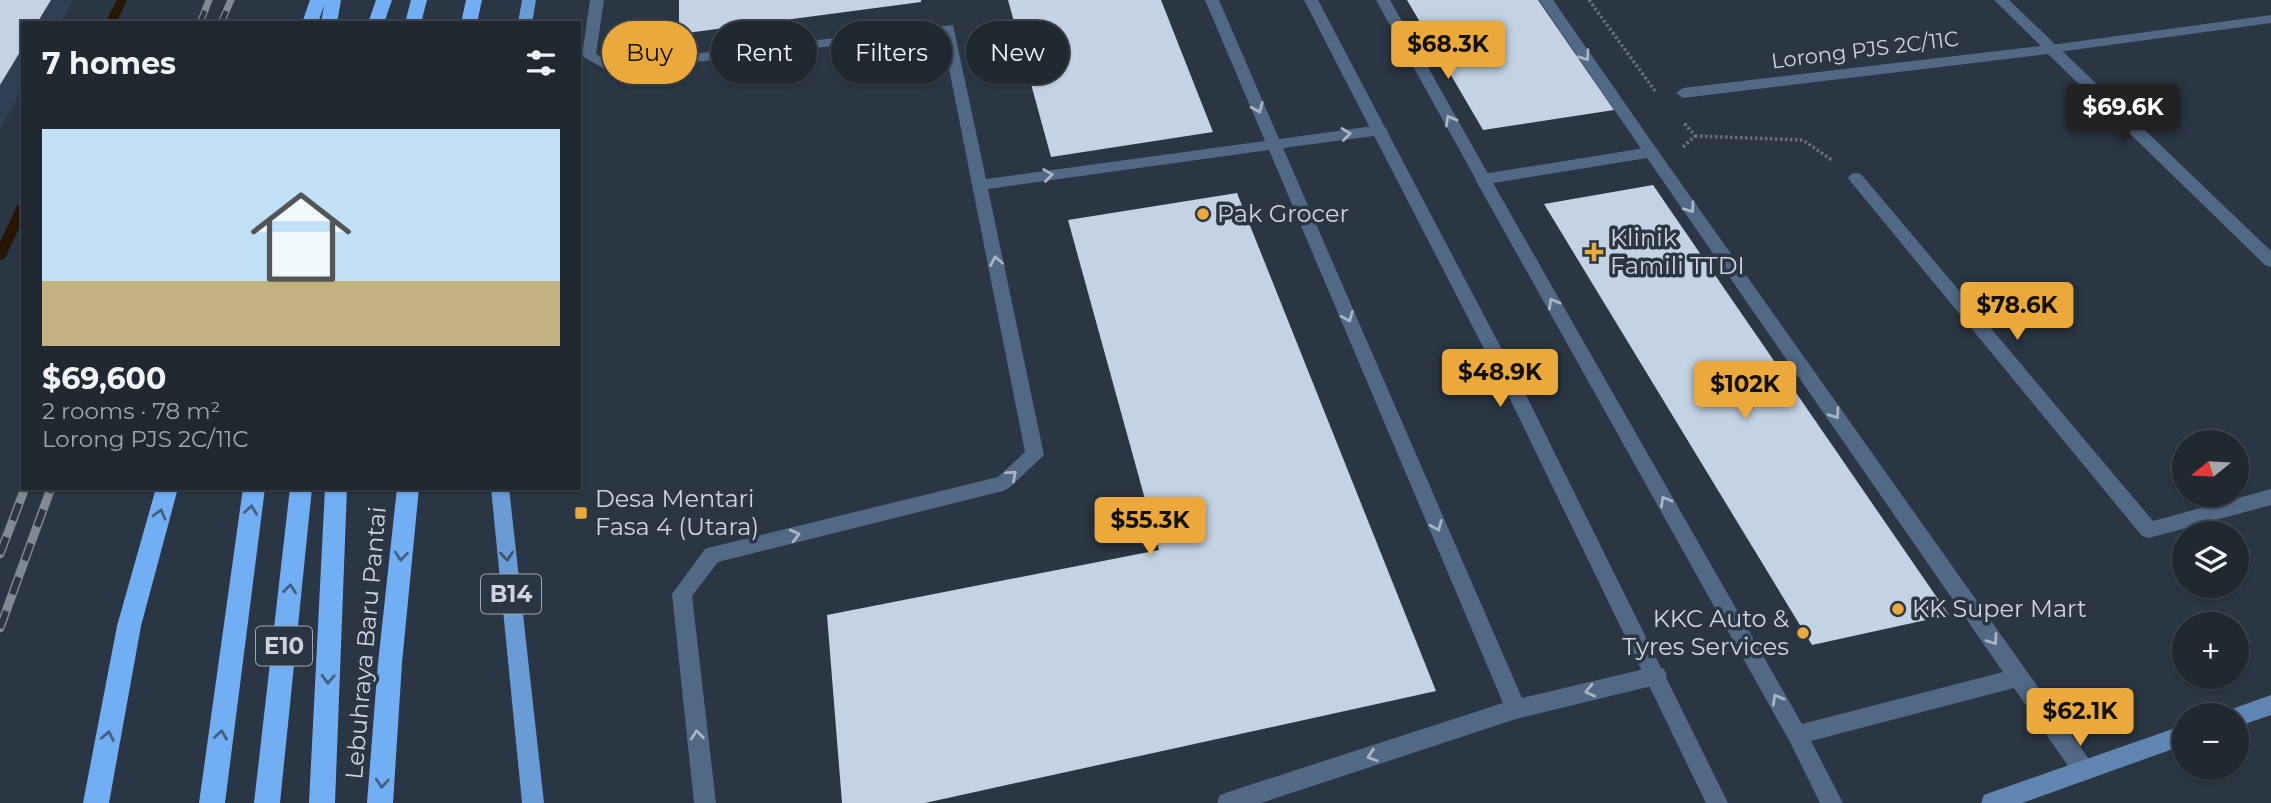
<!DOCTYPE html>
<meta charset="utf-8">
<style>
body{margin:0;font-family:Montserrat,sans-serif;background:#28303a;color:#f1f3f6;height:100vh;display:flex;flex-direction:column;font-size:26px;white-space:nowrap}
*{box-sizing:border-box;margin:0}
p{font-size:23px;color:#a2a6ac}
.icon{flex:none;width:38px;height:38px;fill:none;stroke:currentColor;stroke-width:2;stroke-linecap:round;stroke-linejoin:round}
.map{position:relative;flex:1;overflow:hidden}
.panel{position:absolute;left:21px;top:21px;width:560px;height:469px;display:flex;flex-direction:column;background:#202832;border-radius:0px;box-shadow:0 2px 5px #0004,0 0 0 2px #3d444d}
.panel>*{flex:none}
.banner{position:absolute;left:602px;top:21px;width:665px;height:63px;display:flex;gap:14px}
.needle{width:46px;rotate:252deg}
.buttons{position:absolute;left:2172px;top:430px;display:grid;gap:14px}
.buttons a{display:grid;place-items:center;width:77px;height:77px;border-radius:50%;background:#202832;box-shadow:0 2px 5px #0004,0 0 0 2px #3d444d;font-size:35px}
.price{position:absolute;translate:-50% -60px;padding:0 16px;border-radius:7px;background:#eca93b;color:#111;font-size:23px;line-height:46px;filter:drop-shadow(0 2px 4px #0008)}
.price::after{content:'';position:absolute;left:50%;top:42px;width:21px;height:16px;margin-left:-10px;background:inherit;clip-path:polygon(0 0,100% 0,50% 100%)}
.price.active{background:#222;color:#fff}
ul{padding:0;list-style:none}
li{display:grid;align-content:center;gap:14px;height:371px;padding:0 21px}
li span{display:grid;place-items:center;height:217px;border-radius:0px;color:#555}
li>.icon{margin-inline-start:auto}
span .icon{width:126px;height:126px;fill:#fffc;stroke-width:1}
li b{font-size:30px}
h2{display:flex;justify-content:space-between;align-items:center;height:84px;padding:0 21px;font-size:30px}
.tag{padding:0 24px;border-radius:32px;background:#202832;box-shadow:0 2px 5px #0004,0 0 0 2px #3d444d;font-size:24px;line-height:63px}
.tag.active{background:#eca93b;color:#111}
.map>svg:first-child{display:block}
.built{fill:#304053}
.lines{fill:none;stroke-linecap:round;stroke-linejoin:round}
.stream{fill:#261600;fill-rule:evenodd}
.building{fill:#c4d3e4}
.path{stroke:#68727e;stroke-width:3.5;stroke-dasharray:2.5 2.5;stroke-linecap:butt}
.service{fill:#516985;fill-rule:evenodd}
.minor{fill:#516985;fill-rule:evenodd}
.secondary{fill:#5f85b1;fill-rule:evenodd}
.primary{fill:#699bd4;fill-rule:evenodd}
.motorway{fill:#72aef3;fill-rule:evenodd}
.rail-far1-casing{stroke:#808994;stroke-width:7}
.rail-casing{stroke:#808994;stroke-width:9}
.rail-far1{stroke:#2a3643;stroke-width:4.5;stroke-dasharray:13;stroke-linecap:butt}
.rail{stroke:#2a3643;stroke-width:6;stroke-dasharray:18;stroke-linecap:butt}
.oneway{stroke:#a8b5c3}
.oneway2{stroke:#436081}
.oneway3{stroke:#3d546e}
.poi-dot{fill:#eca93b;stroke:#2a3643;stroke-width:2.5}
.labels{text-anchor:middle;stroke-width:7;stroke-linejoin:round;paint-order:stroke}
.far-street-label{font-size:21px;fill:#ced5de;stroke:#2a3643}
.shield{fill:#2a3643;stroke:#9da5b0;stroke-width:2}
.shield-label{font-size:23px;font-weight:bold;fill:#ced5de}
.poi-label{font-size:24px;fill:#ced5de;stroke:#2a3643;text-anchor:start}
.street-label{font-size:24px;fill:#ced5de;stroke:#2a3643}
</style>
<div class="map">
<svg width="2271" height="803" viewBox="0 0 2271 803">
<rect width="100%" height="100%" fill="#2a3643"/>
<path class="built" d="M 0,0 L 73,0 L 60,23 L 23,23 L 23,88 L 0,128 Z"/>
<g class="lines">
<path class="stream" d="M 117,0 L 127,0 L 116,23 L 105,23 Z
M 23,202 L 23,220 L 5,258 L 0,260 L 0,242 L 17,206 Z"/>
</g>
<path class="building" d="M 0,0 L 51,0 L 37,23 L 23,23 L 23,47 L 0,85 Z
M 679,0 L 921,0 L 921,2 L 679,34 Z
M 1008,0 L 1161,0 L 1213,132 L 1051,157 Z
M 1407,0 L 1538,0 L 1614,110 L 1483,130 Z
M 1653,185 L 1949,615 L 1812,645 L 1544,204 Z
M 1237,193 L 1436,691 L 925,803 L 842,803 L 827,615 L 1159,550 L 1068,220 Z"/>
<g class="lines">
<path class="path" d="M 1589,0 L 1655,91
M 1695,136 L 1803,140 L 1833,161
M 1683,147 L 1695,136 L 1684,123"/>
<path class="service" d="M 590,0 L 604,0 L 596,54 L 612,63 L 953,25 L 986,179 L 1265,141 L 1205,0 L 1219,0 L 1279,139 L 1381,125 L 1388,130 L 1381,135 L 1283,148 L 1522,698 L 1657,666 L 1664,669 L 1667,676 L 1664,683 L 1516,719 L 1261,803 L 1217,803 L 1220,795 L 1228,792 L 1503,703 L 1269,150 L 988,189 L 1044,455 L 1009,488 L 1003,491 L 718,562 L 692,596 L 716,803 L 694,803 L 672,594 L 705,549 L 712,547 L 998,477 L 1025,452 L 942,33 L 610,72 L 582,56 Z
M 2271,15 L 2271,23 L 2051,53 L 2044,49 L 2051,45 Z
M 1651,147 L 1656,148 L 2091,762 L 2094,769 L 2091,776 L 2083,779 L 2075,776 L 2014,688 L 1811,741 L 1843,803 L 1820,803 L 1790,742 L 1475,179 L 1483,174 ZM 1647,158 L 2003,672 L 1802,724 L 1493,183 Z"/>
<path class="minor" d="M 1304,0 L 1318,0 L 1528,399 L 1728,803 L 1706,803 L 1510,399 Z
M 1376,0 L 1390,0 L 1491,179 L 1488,183 L 1478,183 Z
M 1539,0 L 1553,0 L 1656,148 L 1658,152 L 1656,156 L 1646,156 Z
M 1994,0 L 2009,0 L 2271,251 L 2271,267 L 2265,265 L 2048,54 L 1683,98 L 1676,93 L 1683,88 L 2041,46 Z
M 1856,173 L 1861,174 L 2153,521 L 2271,489 L 2271,505 L 2149,538 L 2142,536 L 1851,182 L 1848,178 L 1851,174 Z"/>
<path class="secondary" d="M 2271,695 L 2271,715 L 2236,727 L 2236,716 L 2226,716 L 2229,710 Z
M 2184,725 L 2184,745 L 2022,803 L 1981,803 L 1984,795 L 1992,792 Z"/>
<path class="primary" d="M 522,0 L 536,0 L 532,23 L 518,23 Z
M 491,488 L 509,488 L 544,803 L 522,803 Z"/>
<path class="motorway" d="M 310,0 L 341,0 L 337,23 L 321,23 L 324,5 L 318,23 L 302,23 Z
M 376,0 L 392,0 L 384,23 L 368,23 Z
M 411,0 L 427,0 L 421,23 L 405,23 Z
M 466,0 L 482,0 L 477,23 L 461,23 Z
M 156,488 L 178,488 L 141,626 L 109,803 L 83,803 L 117,626 Z
M 243,488 L 265,488 L 225,803 L 199,803 Z
M 290,488 L 312,488 L 280,803 L 254,803 Z
M 325,488 L 347,488 L 335,803 L 309,803 Z
M 397,488 L 419,488 L 402,663 L 393,803 L 367,803 L 378,663 Z"/>
<defs>
<path id="rail-far1" d="M 200,23 L 209,0
M 221,23 L 231,0"/>
<path id="rail" d="M 0,554 L 25,488
M 0,628 L 51,488"/>
</defs>
<use href="#rail-far1" class="rail-far1-casing"/>
<use href="#rail" class="rail-casing"/>
<use href="#rail-far1" class="rail-far1"/>
<use href="#rail" class="rail"/>
</g>
<defs><path id="oneway-chevron" d="M-2-3.5L2.5 0L-2 3.5" fill="none" stroke-width="1.6" stroke-linecap="round" stroke-linejoin="round" transform="scale(1.75)"/></defs>
<g class="oneway">
<use href="#oneway-chevron" transform="translate(1585 56) rotate(55)"/>
<use href="#oneway-chevron" transform="translate(1258 108) rotate(67)"/>
<use href="#oneway-chevron" transform="translate(1450 120) rotate(-119)"/>
<use href="#oneway-chevron" transform="translate(1346 134) rotate(-7)"/>
<use href="#oneway-chevron" transform="translate(1048 175) rotate(-8)"/>
<use href="#oneway-chevron" transform="translate(1690 208) rotate(55)"/>
<use href="#oneway-chevron" transform="translate(996 261) rotate(-101)"/>
<use href="#oneway-chevron" transform="translate(1553 303) rotate(-119)"/>
<use href="#oneway-chevron" transform="translate(1348 317) rotate(67)"/>
<use href="#oneway-chevron" transform="translate(1835 414) rotate(55)"/>
<use href="#oneway-chevron" transform="translate(1012 475) rotate(-42)"/>
<use href="#oneway-chevron" transform="translate(1665 501) rotate(-119)"/>
<use href="#oneway-chevron" transform="translate(1437 526) rotate(67)"/>
<use href="#oneway-chevron" transform="translate(795 535) rotate(-14)"/>
<use href="#oneway-chevron" transform="translate(1993 640) rotate(55)"/>
<use href="#oneway-chevron" transform="translate(1590 691) rotate(167)"/>
<use href="#oneway-chevron" transform="translate(1777 699) rotate(-119)"/>
<use href="#oneway-chevron" transform="translate(697 735) rotate(-96)"/>
<use href="#oneway-chevron" transform="translate(1372 756) rotate(162)"/>
</g>
<g class="oneway2">
<use href="#oneway-chevron" transform="translate(251 510) rotate(-82)"/>
<use href="#oneway-chevron" transform="translate(160 514) rotate(-75)"/>
<use href="#oneway-chevron" transform="translate(401 556) rotate(96)"/>
<use href="#oneway-chevron" transform="translate(290 589) rotate(-84)"/>
<use href="#oneway-chevron" transform="translate(328 679) rotate(92)"/>
<use href="#oneway-chevron" transform="translate(221 735) rotate(-82)"/>
<use href="#oneway-chevron" transform="translate(108 736) rotate(-79)"/>
<use href="#oneway-chevron" transform="translate(382 783) rotate(94)"/>
</g>
<use class="oneway3" href="#oneway-chevron" transform="translate(507 556) rotate(84)"/>
<g class="poi-dot">
<circle cx="1203" cy="214" r="7"/>
<path d="M1590.5 241.5h7v7h7v7h-7v7h-7v-7h-7v-7h7z"/>
<rect x="574" y="506" width="14" height="14" rx="3.5"/>
<circle cx="1898" cy="609" r="7"/>
<circle cx="1803" cy="633" r="7"/>
</g>
<g class="labels">
<g class="far-street-label">
<text transform="translate(1865 50) rotate(-7)" y="7">Lorong PJS 2C/11C</text>
</g>
<g class="shield">
<rect x="481" y="574.5" width="60" height="39" rx="5"/>
<rect x="256" y="626.5" width="56" height="39" rx="5"/>
</g>
<g class="shield-label">
<text x="511" y="602">B14</text>
<text x="284" y="654">E10</text>
</g>
<g class="poi-label">
<text x="1217" y="222">Pak Grocer</text>
<text x="1610" y="246">Klinik<tspan x="1610" dy="28">Famili TTDI</tspan></text>
<text x="595" y="507">Desa Mentari<tspan x="595" dy="28">Fasa 4 (Utara)</tspan></text>
<text x="1912" y="617">KK Super Mart</text>
<text x="1789" y="627" text-anchor="end">KKC Auto &amp;<tspan x="1789" dy="28">Tyres Services</tspan></text>
</g>
<g class="street-label">
<text transform="translate(366 643) rotate(-85)" y="8">Lebuhraya Baru Pantai</text>
</g>
</g>
</svg>
<div class="buttons">
<a><svg class="needle" viewBox="-14 -14 28 28"><path d="M0-13l5 13h-10z" fill="#e53935"/><path d="M0 13l5-13h-10z" fill="#a2a6ac"/></svg></a>
<a><svg class="icon" aria-label="layers" viewBox="0 0 24 24"><path d="M12 4l9 5-9 5-9-5zM3 14l9 5 9-5"/></svg></a>
<a>+</a>
<a>−</a>
</div>
<b class="price" style="left:1448px;top:81px">$68.3K</b>
<b class="price active" style="left:2123px;top:144px">$69.6K</b>
<b class="price" style="left:2017px;top:342px">$78.6K</b>
<b class="price" style="left:1500px;top:409px">$48.9K</b>
<b class="price" style="left:1745px;top:421px">$102K</b>
<b class="price" style="left:1150px;top:557px">$55.3K</b>
<b class="price" style="left:2080px;top:748px">$62.1K</b>
<div class="banner">
<a class="tag active">Buy</a>
<a class="tag">Rent</a>
<a class="tag">Filters</a>
<a class="tag">New</a>
</div>
<section class="panel">
<h2>7 homes<svg class="icon" aria-label="filters" viewBox="0 0 24 24"><path d="M4 7h16M4 17h16"/><circle cx="9" cy="7" r="2"/><circle cx="15" cy="17" r="2"/></svg></h2>
<ul>
<li><span style="background:linear-gradient(#bfe0f5 70%,#c2b280 0)"><svg class="icon" aria-label="home" viewBox="0 0 24 24"><path d="M3 11l9-7 9 7M6 9v11h12V9"/></svg></span><div><b>$69,600</b><p>2 rooms · 78 m²</p><p>Lorong PJS 2C/11C</p></div></li>
</ul>
</section>
</div>
